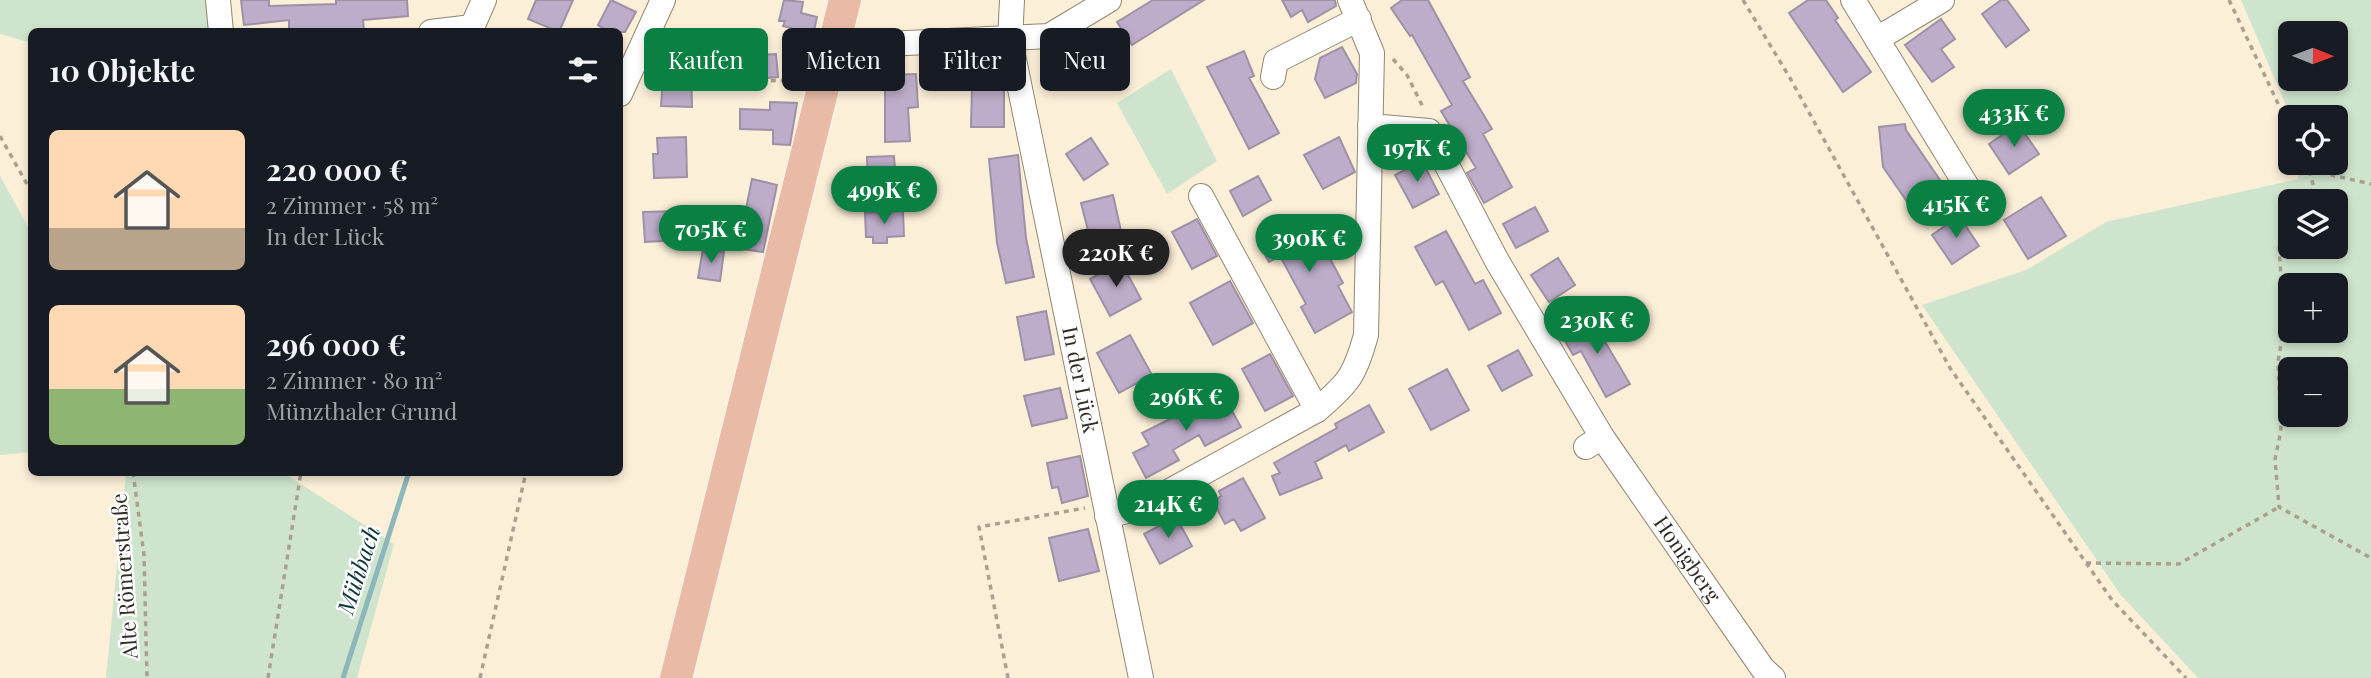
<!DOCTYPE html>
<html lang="de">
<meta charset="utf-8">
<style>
body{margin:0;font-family:"Playfair Display",serif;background:#20242c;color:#f1f3f6;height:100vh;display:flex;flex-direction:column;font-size:26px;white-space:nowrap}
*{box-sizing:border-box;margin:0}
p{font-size:23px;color:#9ea1a6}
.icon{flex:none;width:38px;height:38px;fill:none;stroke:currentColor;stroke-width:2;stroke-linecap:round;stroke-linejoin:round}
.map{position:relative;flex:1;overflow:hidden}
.details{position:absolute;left:28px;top:28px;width:595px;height:448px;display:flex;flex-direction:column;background:#171b24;border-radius:10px;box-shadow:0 4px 10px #0003}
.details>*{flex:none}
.top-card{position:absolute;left:644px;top:28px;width:665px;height:63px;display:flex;gap:14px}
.needle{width:46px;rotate:91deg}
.buttons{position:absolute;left:2278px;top:21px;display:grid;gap:14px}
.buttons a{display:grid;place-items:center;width:70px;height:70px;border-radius:10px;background:#171b24;box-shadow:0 4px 10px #0003;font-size:35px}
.price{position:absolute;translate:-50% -60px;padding:0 16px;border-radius:24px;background:#0b8043;color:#fff;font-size:23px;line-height:46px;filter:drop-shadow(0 2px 4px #0008)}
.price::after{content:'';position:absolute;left:50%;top:42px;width:21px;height:16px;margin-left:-10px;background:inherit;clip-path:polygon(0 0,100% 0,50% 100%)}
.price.on{background:#222;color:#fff}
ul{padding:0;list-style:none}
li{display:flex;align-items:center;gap:21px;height:175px;padding:0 21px}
li span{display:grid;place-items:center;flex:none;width:196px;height:140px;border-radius:10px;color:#555}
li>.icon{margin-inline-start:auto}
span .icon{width:84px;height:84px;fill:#fffc;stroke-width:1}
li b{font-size:30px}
h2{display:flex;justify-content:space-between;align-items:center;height:84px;padding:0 21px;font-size:30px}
.chip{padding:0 24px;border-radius:10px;background:#171b24;box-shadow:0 4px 10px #0003;font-size:24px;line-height:63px}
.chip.on{background:#0b8043;color:#fff}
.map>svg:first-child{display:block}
.green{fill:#cfe4cd;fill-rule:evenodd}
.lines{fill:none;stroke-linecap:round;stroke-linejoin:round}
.stream{stroke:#8db6ba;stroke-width:5}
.building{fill:#beadca;stroke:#9e91a6;stroke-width:2}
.minor-casing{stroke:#918571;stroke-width:26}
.major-casing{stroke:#fff;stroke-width:33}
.path{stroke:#aaa08f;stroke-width:3.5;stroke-dasharray:5 5;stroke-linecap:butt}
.minor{stroke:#fff;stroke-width:24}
.major{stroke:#e9bba6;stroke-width:32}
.labels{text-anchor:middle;stroke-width:5;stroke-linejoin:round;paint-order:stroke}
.street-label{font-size:21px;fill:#312c24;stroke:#fefefe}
.water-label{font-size:23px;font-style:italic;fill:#0c3539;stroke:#fefefe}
</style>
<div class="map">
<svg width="2371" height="678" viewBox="0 0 2371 678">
<rect width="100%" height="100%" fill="#fcefd8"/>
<path class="green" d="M 0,0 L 212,0 L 215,31 L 32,32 L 31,43 L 0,34 Z
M 2241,0 L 2371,0 L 2371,678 L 2198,678 L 2120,594 L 1922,305 L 2026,270 L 2106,222 L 2298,179 L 2299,163 L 2336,163 L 2336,117 L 2291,117 ZM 2336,33 L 2336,79 L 2291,79 L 2291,33 ZM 2336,201 L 2336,247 L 2291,247 L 2291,201 ZM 2336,285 L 2336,331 L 2291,331 L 2291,285 ZM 2336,369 L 2336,415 L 2291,415 L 2291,369 Z
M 1171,69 L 1217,161 L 1167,194 L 1117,103 Z
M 0,176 L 31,232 L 31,452 L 0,455 Z
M 234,472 L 285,474 L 394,544 L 357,678 L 106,678 L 126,473 Z"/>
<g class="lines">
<path class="stream" d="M 343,678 L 409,472"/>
</g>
<path class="building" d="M 241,0 L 269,0 L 269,6 L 336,4 L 336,0 L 407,0 L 408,16 L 363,20 L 364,30 L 289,32 L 289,20 L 244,25 Z
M 536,0 L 573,0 L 559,32 L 528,19 Z
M 611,0 L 636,12 L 625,32 L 610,32 L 598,25 Z
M 784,0 L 803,2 L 801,13 L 817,17 L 812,40 L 790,35 L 791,28 L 783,26 L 785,21 L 779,21 Z
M 1153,0 L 1204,0 L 1132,45 L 1117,22 Z
M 1282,0 L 1335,0 L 1336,6 L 1308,22 L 1302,10 L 1291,17 Z
M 1402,0 L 1428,0 L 1470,77 L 1463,81 L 1492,129 L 1483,134 L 1512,187 L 1484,203 L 1467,173 L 1476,168 L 1441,111 L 1452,105 L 1412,35 L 1410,36 L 1391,8 Z
M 1808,0 L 1826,0 L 1838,18 L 1835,20 L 1871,72 L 1843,92 L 1789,13 Z
M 2001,0 L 2007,0 L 2029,30 L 2006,47 L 1982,14 Z
M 1941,19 L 1955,39 L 1941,49 L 1954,67 L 1932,82 L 1905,45 Z
M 1081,47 L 1096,72 L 1075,84 L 1060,59 Z
M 1342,47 L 1357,74 L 1356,83 L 1325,98 L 1315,79 L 1320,58 Z
M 1244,51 L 1254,76 L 1249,78 L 1279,133 L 1249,149 L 1207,67 Z
M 776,54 L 778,77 L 744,80 L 742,56 Z
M 671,62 L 691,63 L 692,107 L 661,106 L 663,77 L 671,77 Z
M 916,74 L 918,107 L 908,108 L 910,141 L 885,142 L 885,75 Z
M 972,85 L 1004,86 L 1004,127 L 971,127 Z
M 770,102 L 797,103 L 790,145 L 773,144 L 773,130 L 740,129 L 740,109 L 770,110 Z
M 1905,124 L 1906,130 L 1940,180 L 1908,203 L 1883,167 L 1879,127 Z
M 2018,124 L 2039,154 L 2009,174 L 1989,144 Z
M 686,137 L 687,177 L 654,178 L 653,154 L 658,154 L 657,138 Z
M 1339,137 L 1355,172 L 1323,189 L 1304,155 Z
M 1091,138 L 1108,164 L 1084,180 L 1066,154 Z
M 1018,155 L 1026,238 L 1034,277 L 1006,283 L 997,243 L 989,159 Z
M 894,156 L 896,182 L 868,183 L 867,157 Z
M 1422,161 L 1439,194 L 1413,208 L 1395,175 Z
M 1258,176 L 1271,200 L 1243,216 L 1230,191 Z
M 752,179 L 777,185 L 763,252 L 722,246 L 729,211 L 745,214 Z
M 1113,195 L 1121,231 L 1090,238 L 1081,203 Z
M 2041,197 L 2066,236 L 2028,259 L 2004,220 Z
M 1535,207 L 1548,231 L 1516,248 L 1503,224 Z
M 678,211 L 680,240 L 645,242 L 643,212 Z
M 903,211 L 904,236 L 887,237 L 887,243 L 873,243 L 873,237 L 866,237 L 865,213 Z
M 1959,216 L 1979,246 L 1952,264 L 1932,235 Z
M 1197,219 L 1217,256 L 1192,269 L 1172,232 Z
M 1301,219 L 1313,241 L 1319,238 L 1343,283 L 1338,286 L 1352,312 L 1315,333 L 1301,307 L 1306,304 L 1280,256 L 1269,262 L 1258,242 Z
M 1446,231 L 1475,284 L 1483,280 L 1501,313 L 1469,330 L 1443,281 L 1436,285 L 1415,247 Z
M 703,249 L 724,252 L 720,281 L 698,278 Z
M 1558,258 L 1575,285 L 1549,302 L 1531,275 Z
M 1121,262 L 1141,299 L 1110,316 L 1090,279 Z
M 1230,281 L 1253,323 L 1213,345 L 1190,303 Z
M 1046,311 L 1054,354 L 1025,360 L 1017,317 Z
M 1591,318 L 1630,384 L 1606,397 L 1581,351 L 1573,355 L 1561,334 Z
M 1130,335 L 1152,375 L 1119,393 L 1097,353 Z
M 1518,350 L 1532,375 L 1502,391 L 1488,366 Z
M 1270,354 L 1293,396 L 1265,411 L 1242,369 Z
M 1447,369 L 1469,410 L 1431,430 L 1409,389 Z
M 1060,388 L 1067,418 L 1032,426 L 1024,396 Z
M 1222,393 L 1241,427 L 1205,446 L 1199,435 L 1173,450 L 1179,460 L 1146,478 L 1133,453 L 1149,445 L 1142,433 Z
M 1369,405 L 1384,432 L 1349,451 L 1346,445 L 1315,462 L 1322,478 L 1280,495 L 1272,476 L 1280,473 L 1274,463 L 1337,428 L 1335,424 Z
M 1080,456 L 1088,496 L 1062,503 L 1058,487 L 1052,488 L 1047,463 Z
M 1243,478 L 1265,518 L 1241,531 L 1234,519 L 1225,524 L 1213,501 L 1221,496 L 1219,491 Z
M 1176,517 L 1192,546 L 1160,564 L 1144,534 Z
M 1088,529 L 1099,571 L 1059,581 L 1049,538 Z"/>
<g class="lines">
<defs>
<g id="minor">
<path d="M 218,0 L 221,32"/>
<path id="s1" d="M 1012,0 L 1010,40 L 1141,678"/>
<path d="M 1853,0 L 1979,206"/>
<path d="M 431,32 L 472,27"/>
<path d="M 470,32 L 484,0"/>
<path d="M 1877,39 L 1942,0"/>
<path d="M 834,43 L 847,46 L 1049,36 L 1109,0"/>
<path d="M 1273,77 L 1276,61 L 1359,19"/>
<path d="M 620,94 L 663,0"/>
<path d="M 1370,126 L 1429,131 L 1497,261 L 1602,437 L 1586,447"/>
<path d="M 1201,196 L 1317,410"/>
<path id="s2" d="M 1602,437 L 1763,669 L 1773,678"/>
<path d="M 1107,516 L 1139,508 L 1317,410 C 1349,383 1355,375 1366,335 L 1372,53 L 1350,0"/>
</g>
<path id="major" d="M 676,678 L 845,0"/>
</defs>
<use href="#minor" class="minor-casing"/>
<use href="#major" class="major-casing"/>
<path class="path" d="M 1743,0 L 1790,78 L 1950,368 L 2112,600 L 2186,678
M 2229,0 L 2291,131
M 661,51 L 713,54 L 711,82 L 803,80
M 1393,59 L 1407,75 L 1424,109
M 0,136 L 32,193
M 2305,163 L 2309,170 L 2371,184
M 2303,201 L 2314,188 L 2309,170
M 2291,219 L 2279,245 L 2284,325 L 2278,362 L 2281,431 L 2275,459 L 2279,507 L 2371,558
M 133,472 L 144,555 L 147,678
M 2086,563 L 2179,564 L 2279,507
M 268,678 L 301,472
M 480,678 L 526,472
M 1008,678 L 979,527 L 1085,508"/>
<use href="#minor" class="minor"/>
<use href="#major" class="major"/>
</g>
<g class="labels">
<g class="street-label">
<text dy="7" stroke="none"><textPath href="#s1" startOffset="387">In der Lück</textPath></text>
<text dy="7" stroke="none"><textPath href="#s2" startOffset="149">Honigberg</textPath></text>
<text transform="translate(125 576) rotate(-94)" y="7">Alte Römerstraße</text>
</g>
<g class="water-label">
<text transform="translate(359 570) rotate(-72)" y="8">Mühbach</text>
</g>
</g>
</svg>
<div class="buttons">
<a><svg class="needle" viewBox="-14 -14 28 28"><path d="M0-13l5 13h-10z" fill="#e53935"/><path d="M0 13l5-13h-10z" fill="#9ea1a6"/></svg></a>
<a><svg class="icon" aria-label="locate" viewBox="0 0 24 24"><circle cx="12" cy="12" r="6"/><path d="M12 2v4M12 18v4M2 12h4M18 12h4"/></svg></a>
<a><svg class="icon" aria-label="layers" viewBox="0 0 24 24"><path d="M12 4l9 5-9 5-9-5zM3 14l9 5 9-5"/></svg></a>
<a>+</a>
<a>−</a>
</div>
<b class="price" style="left:2014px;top:149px">433K €</b>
<b class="price" style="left:1417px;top:184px">197K €</b>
<b class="price" style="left:884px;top:226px">499K €</b>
<b class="price" style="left:1956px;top:240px">415K €</b>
<b class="price" style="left:711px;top:265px">705K €</b>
<b class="price" style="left:1309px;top:274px">390K €</b>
<b class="price on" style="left:1116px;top:289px">220K €</b>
<b class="price" style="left:1597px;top:356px">230K €</b>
<b class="price" style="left:1186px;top:433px">296K €</b>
<b class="price" style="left:1168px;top:540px">214K €</b>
<div class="top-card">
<a class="chip on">Kaufen</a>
<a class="chip">Mieten</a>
<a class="chip">Filter</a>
<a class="chip">Neu</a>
</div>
<section class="details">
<h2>10 Objekte<svg class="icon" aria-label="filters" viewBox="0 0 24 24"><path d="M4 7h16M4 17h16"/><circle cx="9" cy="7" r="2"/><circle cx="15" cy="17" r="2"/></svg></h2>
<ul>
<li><span style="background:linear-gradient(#ffd9b3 70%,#b9a48a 0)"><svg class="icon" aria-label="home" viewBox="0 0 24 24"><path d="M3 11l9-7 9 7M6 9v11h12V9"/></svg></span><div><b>220 000 €</b><p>2 Zimmer · 58 m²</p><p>In der Lück</p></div></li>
<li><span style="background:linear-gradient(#ffd9b3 60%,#8fb573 0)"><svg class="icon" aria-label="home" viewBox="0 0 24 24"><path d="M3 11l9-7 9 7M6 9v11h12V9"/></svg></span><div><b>296 000 €</b><p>2 Zimmer · 80 m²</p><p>Münzthaler Grund</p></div></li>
</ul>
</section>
</div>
